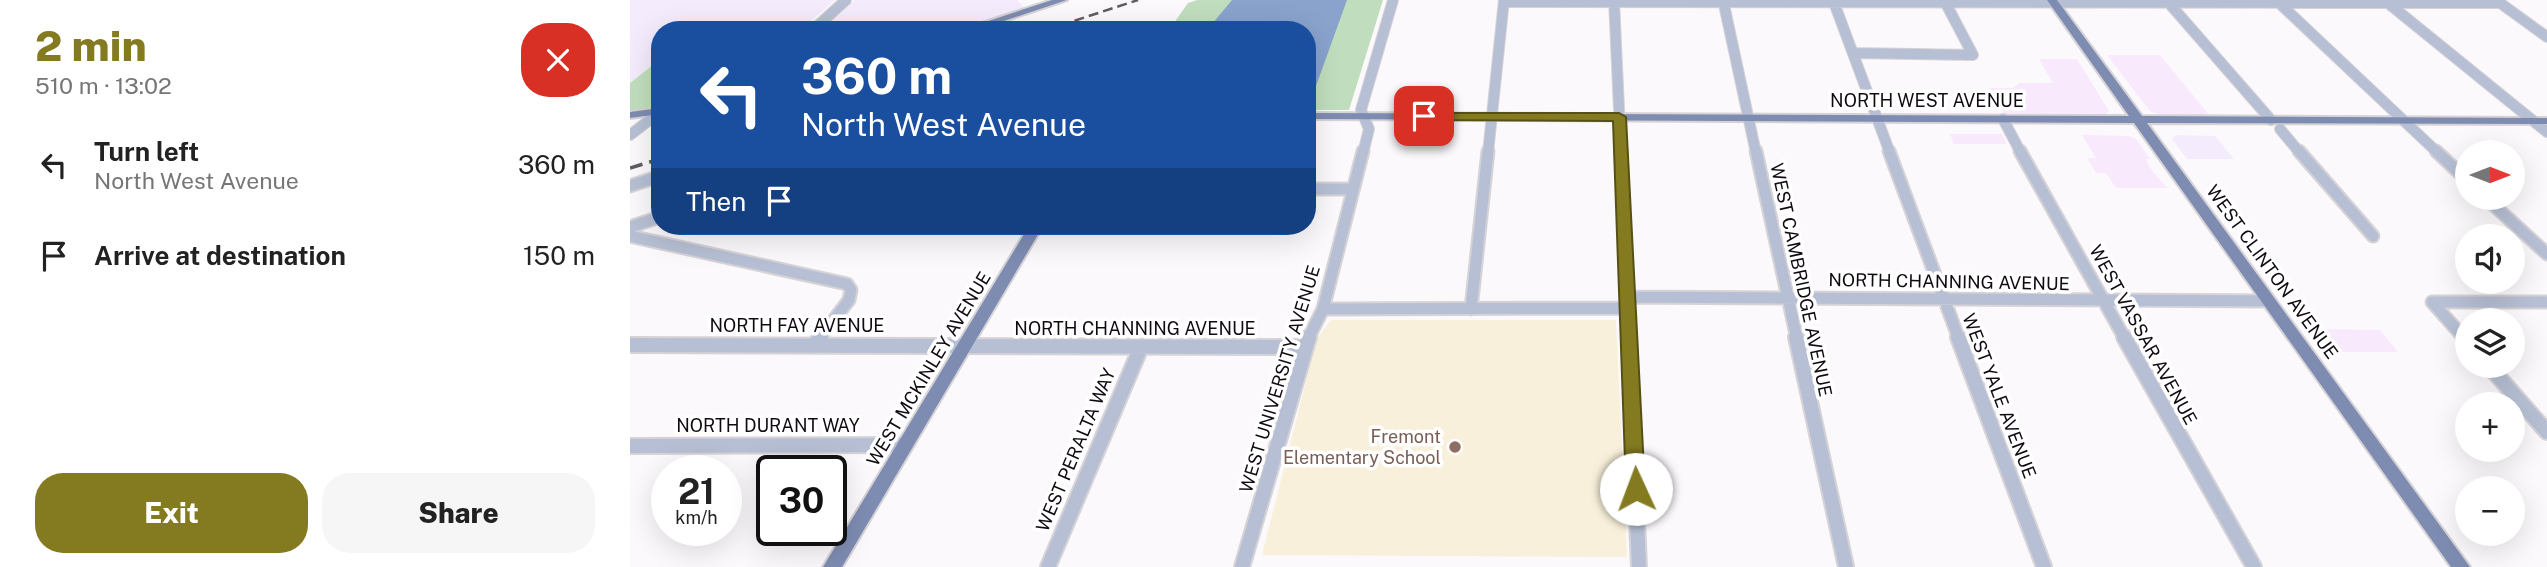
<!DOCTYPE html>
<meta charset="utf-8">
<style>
:root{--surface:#fff;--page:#f6f6f6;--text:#222;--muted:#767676;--accent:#847b21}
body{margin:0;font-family:"Public Sans",sans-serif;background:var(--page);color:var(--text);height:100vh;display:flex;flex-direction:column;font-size:26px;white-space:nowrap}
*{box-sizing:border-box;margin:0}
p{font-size:23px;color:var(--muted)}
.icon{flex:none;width:38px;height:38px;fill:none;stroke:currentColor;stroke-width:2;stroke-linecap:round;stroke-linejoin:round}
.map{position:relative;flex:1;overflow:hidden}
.drawer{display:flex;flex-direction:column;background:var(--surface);width:630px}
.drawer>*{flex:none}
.hud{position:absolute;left:21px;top:21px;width:665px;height:214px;border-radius:28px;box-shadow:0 7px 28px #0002;background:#1a4fa0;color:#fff;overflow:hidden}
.needle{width:46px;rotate:90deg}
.tools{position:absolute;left:1825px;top:140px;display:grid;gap:14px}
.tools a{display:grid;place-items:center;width:70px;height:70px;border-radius:50%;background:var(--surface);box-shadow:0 7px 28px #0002;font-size:35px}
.speed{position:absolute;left:21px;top:455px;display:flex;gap:14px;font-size:35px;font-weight:700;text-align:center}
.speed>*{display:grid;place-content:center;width:91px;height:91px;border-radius:50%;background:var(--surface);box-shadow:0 7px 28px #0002;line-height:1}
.speed small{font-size:18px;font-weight:400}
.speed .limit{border:4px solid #111;border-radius:10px;background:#fff;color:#111}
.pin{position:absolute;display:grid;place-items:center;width:60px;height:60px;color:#fff;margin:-30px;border-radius:14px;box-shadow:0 4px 10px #0006}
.me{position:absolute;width:77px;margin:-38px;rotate:358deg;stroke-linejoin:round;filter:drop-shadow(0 0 5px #0008)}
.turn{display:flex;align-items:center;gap:24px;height:147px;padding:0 35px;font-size:32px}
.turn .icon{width:91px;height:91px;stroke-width:2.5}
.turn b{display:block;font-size:49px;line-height:60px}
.then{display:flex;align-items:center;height:66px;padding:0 35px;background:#0003;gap:14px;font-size:26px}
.round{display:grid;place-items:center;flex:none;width:74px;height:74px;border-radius:28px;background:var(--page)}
.overview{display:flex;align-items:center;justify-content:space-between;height:119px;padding:0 35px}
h1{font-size:42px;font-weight:800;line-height:52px;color:var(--accent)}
.primary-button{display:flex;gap:14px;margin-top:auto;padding:14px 35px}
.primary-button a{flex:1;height:80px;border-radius:28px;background:var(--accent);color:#fff;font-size:28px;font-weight:800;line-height:80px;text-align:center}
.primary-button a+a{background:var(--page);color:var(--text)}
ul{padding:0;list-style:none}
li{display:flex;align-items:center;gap:21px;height:91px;padding:0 35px}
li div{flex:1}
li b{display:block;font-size:26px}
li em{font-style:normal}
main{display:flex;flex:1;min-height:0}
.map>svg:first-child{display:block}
.built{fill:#f8e9fc}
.industrial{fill:#f4ecfd}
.education{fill:#f8f0da}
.green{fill:#c0debd}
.water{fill:#89a3cd}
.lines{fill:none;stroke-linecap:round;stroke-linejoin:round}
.minor-far2-casing{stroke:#d6d3d7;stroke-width:12}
.minor-far1-casing{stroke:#d6d3d7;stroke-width:15}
.minor-casing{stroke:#d6d3d7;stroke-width:18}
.major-casing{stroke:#d6d3d7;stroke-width:4}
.minor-far2{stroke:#b7bfd4;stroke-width:10}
.minor-far1{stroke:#b7bfd4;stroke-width:11}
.minor{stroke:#b7bfd4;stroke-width:14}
.major{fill:#7e8cb2;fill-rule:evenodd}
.rail-far1{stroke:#605c61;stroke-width:2.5;stroke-dasharray:10 5;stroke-linecap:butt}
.rail{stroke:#605c61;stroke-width:3.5;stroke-dasharray:13 7;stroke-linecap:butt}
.route{fill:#847b21;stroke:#565015;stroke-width:2}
.education-dot{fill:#8d6e63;stroke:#fff;stroke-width:2.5}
.labels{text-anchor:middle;stroke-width:7;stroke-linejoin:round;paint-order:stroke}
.street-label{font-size:18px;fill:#0f0a10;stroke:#fff}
.education-label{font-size:18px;fill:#785e54;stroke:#fff;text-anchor:end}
</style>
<main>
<section class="drawer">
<div class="overview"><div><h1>2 min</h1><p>510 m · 13:02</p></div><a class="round" style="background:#d93025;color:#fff"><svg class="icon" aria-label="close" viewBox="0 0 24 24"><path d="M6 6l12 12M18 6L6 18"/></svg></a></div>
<ul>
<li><svg class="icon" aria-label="left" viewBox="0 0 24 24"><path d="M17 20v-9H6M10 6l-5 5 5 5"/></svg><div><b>Turn left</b><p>North West Avenue</p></div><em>360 m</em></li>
<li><svg class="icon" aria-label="arrive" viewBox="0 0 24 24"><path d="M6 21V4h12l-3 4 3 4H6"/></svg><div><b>Arrive at destination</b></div><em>150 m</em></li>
</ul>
<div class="primary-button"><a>Exit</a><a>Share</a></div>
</section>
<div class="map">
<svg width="1917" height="567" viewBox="0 0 1917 567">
<rect width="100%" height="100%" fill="#fcf9fd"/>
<path class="built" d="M 81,19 L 183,19 L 172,30 L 68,30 Z
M 1477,55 L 1530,55 L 1579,115 L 1531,115 L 1520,111 Z
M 1409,59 L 1447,59 L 1479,111 L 1476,114 L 1374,113 L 1360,88 L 1383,88 L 1390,83 L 1423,83 Z
M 1320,134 L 1372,134 L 1377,144 L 1324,144 Z
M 1452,135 L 1499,136 L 1506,139 L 1520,159 L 1516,159 L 1520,168 L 1537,188 L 1486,188 L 1476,173 L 1466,173 L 1457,158 L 1466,158 Z
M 1680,329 L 1750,330 L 1768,352 L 1697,352 Z"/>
<path class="industrial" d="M 0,0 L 205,0 L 183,19 L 81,19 L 68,30 L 30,30 L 30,60 L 0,83 Z
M 225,0 L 387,0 L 400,14 L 351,30 L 193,30 Z
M 1546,135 L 1585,136 L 1604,159 L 1557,159 L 1542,139 Z"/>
<path class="education" d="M 701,320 L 986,320 L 997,557 L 632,555 L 687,338 Z"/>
<path class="green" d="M 567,0 L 753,0 L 719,110 L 677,110 L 677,30 L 539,30 L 558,3 Z
M 24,64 L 30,64 L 30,105 L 18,115 L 0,115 L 0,83 Z"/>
<path class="water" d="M 602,0 L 717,0 L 686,86 L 677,86 L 677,30 L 577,30 Z"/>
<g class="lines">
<g class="minor-far2-casing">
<path id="minor-far2" d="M 984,0 L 991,153
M 1093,0 L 1126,153
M 1203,0 L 1260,153
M 1866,0 L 1917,37
M 1647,1 L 1808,153
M 874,2 L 1870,3
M 1538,2 L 1641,120
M 1758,3 L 1917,132
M 183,30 L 216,0
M 1223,53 L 1343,55 L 1314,0
M 1373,119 L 1391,153
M 1650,129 L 1670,153
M 0,135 L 30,112
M 733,153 L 739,129 L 731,110 L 763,0
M 858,153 L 874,0"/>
</g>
<g class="minor-far1-casing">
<path id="minor-far1" d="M 991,151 L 999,339
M 1126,151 L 1167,339
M 1259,151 L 1329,339
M 1390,151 L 1495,339
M 1669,151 L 1743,236
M 1806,151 L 1838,181
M 0,186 L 30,176
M 677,189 L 723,189
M 1856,198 L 1917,254
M 0,227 L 30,217
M 0,236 L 217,284 L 221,290 L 219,300 L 189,339
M 998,297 L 1639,301
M 1802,302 L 1917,302
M 1802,302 L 1835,339
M 693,309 L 998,308
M 841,309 L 858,151
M 678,339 L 693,309 L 733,151"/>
</g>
<g class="minor-casing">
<path id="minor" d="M 999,337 L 1009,567
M 1166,337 L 1216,567
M 1328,337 L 1414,567
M 1494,337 L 1624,567
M 1834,337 L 1838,342
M 186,343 L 191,337
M 0,345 L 674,347
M 1859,366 L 1917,432
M 0,446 L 276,445
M 418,567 L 511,347
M 612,567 L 679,337"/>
</g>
<g class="major-casing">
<path id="major" d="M 422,0 L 437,0 L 347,30 L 331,30 Z
M 1417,0 L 1427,0 L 1512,116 L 1917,118 L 1917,124 L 1517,123 L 1840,567 L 1821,567 L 1504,123 L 677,119 L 677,113 L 1499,116 Z
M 30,108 L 30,114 L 0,118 L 0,112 Z
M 399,226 L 413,226 L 212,567 L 193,567 Z"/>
</g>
<use href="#minor-far2" class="minor-far2"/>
<use href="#minor-far1" class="minor-far1"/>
<use href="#minor" class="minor"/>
<use href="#major" class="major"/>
<path class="rail-far1" d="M 416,30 L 508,0"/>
<path class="rail" d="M 0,168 L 30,159"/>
</g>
<path class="route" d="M 789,113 L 989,113 L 996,117 L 1015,489 L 1013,495 L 999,495 L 996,489 L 983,121 L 794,120 L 787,116 Z"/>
<circle class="education-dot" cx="825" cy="447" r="7"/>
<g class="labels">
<g class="street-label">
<text x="1297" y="107">NORTH WEST AVENUE</text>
<text transform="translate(1642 272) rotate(54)" y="6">WEST CLINTON AVENUE</text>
<text transform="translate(1171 280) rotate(78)" y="6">WEST CAMBRIDGE AVENUE</text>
<text transform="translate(1319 282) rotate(1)" y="6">NORTH CHANNING AVENUE</text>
<text x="167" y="332">NORTH FAY AVENUE</text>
<text x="505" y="335">NORTH CHANNING AVENUE</text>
<text transform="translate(1513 335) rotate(61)" y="6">WEST VASSAR AVENUE</text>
<text transform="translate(299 369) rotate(-59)" y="6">WEST MCKINLEY AVENUE</text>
<text transform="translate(650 379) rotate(-73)" y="6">WEST UNIVERSITY AVENUE</text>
<text transform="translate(1369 396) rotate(69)" y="6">WEST YALE AVENUE</text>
<text x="138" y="432">NORTH DURANT WAY</text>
<text transform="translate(446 450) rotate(-67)" y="6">WEST PERALTA WAY</text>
</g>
<g class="education-label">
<text x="811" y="443">Fremont<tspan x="811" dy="21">Elementary School</tspan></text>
</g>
</g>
</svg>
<div class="tools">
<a><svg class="needle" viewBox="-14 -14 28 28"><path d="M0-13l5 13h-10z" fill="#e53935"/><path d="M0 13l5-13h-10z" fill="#767676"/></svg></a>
<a><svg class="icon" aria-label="sound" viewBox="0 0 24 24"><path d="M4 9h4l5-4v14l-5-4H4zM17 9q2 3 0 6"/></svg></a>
<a><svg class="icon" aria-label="layers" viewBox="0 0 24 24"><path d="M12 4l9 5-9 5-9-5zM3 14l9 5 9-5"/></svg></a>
<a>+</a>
<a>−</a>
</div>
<div class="speed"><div>21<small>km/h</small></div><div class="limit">30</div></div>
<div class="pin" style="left:794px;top:116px;background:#d93025"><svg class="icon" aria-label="arrive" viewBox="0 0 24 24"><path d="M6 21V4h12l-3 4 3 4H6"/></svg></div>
<svg class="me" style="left:1006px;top:489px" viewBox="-20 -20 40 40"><circle r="19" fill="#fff"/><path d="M0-13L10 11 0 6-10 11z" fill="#847b21"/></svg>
<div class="hud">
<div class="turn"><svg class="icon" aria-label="left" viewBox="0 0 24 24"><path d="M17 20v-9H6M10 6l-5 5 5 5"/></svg><div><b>360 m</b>North West Avenue</div></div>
<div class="then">Then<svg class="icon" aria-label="arrive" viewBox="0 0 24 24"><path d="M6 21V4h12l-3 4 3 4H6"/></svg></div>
</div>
</div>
</main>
